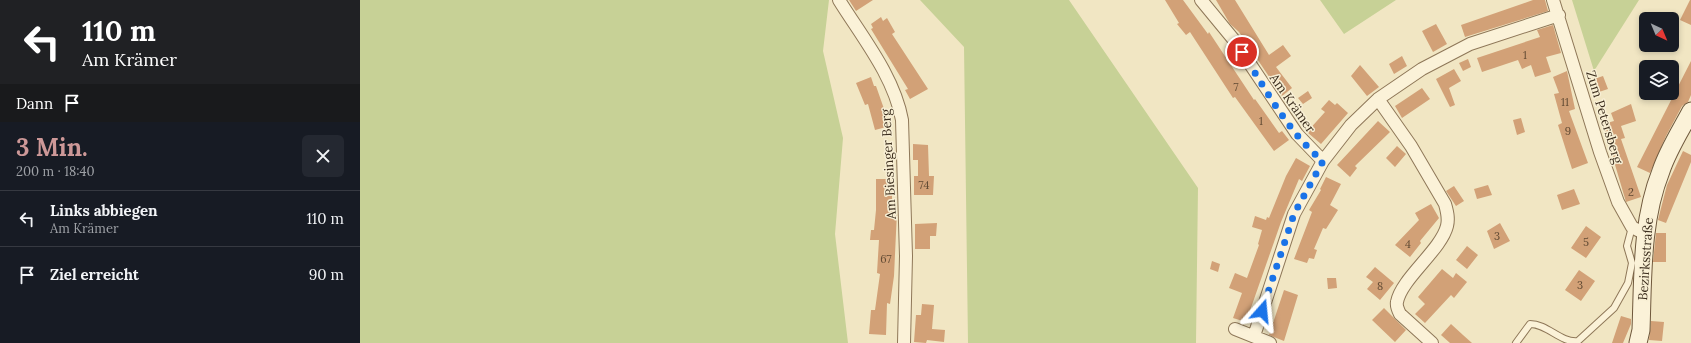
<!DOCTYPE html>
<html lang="de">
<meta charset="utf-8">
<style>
:root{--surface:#171b24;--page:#242831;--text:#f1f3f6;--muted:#9ea1a6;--line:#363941;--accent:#cd9898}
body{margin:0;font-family:Lora,serif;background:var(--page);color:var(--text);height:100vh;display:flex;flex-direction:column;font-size:15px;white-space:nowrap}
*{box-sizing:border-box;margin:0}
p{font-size:13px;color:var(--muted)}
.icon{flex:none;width:22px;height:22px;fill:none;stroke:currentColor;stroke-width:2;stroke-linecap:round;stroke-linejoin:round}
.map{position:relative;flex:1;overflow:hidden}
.details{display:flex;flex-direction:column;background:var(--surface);width:360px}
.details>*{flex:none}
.guide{background:#202124;color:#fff;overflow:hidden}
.needle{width:26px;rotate:136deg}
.controls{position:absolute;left:1279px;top:12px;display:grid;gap:8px}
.controls a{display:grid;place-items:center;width:40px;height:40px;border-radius:6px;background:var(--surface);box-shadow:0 2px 6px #0003;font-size:20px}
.pin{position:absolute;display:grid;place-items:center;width:34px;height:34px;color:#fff;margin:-17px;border:2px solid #fff;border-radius:50%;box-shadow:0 1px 4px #0007}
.me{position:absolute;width:44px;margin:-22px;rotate:18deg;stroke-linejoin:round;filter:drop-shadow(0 0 3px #0008)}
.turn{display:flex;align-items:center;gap:14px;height:84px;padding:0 16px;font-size:18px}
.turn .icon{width:52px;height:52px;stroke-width:2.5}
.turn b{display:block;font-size:28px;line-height:34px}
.then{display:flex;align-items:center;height:38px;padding:0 16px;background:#0003;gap:8px;font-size:15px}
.round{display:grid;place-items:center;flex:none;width:42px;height:42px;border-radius:6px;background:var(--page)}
.headline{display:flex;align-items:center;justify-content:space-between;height:68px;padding:0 16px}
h1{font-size:24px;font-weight:800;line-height:30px;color:var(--accent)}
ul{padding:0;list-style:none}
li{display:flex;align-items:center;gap:12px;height:56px;padding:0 16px;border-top:1px solid var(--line)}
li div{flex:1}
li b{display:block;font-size:15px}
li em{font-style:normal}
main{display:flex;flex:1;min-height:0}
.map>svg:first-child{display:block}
.green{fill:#c7d196}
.building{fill:#d2a177}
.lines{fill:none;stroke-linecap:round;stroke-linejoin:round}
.lane-casing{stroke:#8e7758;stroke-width:8}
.street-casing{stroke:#8e7758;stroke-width:14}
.secondary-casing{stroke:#6f583c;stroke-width:19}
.lane{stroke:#fbf2d8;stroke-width:6}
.street{stroke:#fbf2d8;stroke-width:12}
.secondary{stroke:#fbf2d8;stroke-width:17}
.route{stroke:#1a73e8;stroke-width:7;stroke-dasharray:0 12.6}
.labels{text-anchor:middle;stroke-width:3;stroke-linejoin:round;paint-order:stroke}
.number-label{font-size:11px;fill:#624b34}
.street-label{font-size:13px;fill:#3c2e1e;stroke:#f8efd4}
</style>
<main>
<section class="details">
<div class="guide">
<div class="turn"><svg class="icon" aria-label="left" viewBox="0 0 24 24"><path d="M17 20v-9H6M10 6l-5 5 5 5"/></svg><div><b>110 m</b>Am Krämer</div></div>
<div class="then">Dann<svg class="icon" aria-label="arrive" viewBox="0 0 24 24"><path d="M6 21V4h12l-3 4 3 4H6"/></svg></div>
</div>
<div class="headline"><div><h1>3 Min.</h1><p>200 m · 18:40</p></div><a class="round"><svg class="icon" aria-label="close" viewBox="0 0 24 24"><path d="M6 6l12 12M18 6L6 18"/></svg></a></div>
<ul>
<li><svg class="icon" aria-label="left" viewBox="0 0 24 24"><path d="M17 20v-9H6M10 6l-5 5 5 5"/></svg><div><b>Links abbiegen</b><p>Am Krämer</p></div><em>110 m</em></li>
<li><svg class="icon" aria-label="arrive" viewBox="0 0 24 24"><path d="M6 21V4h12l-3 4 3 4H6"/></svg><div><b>Ziel erreicht</b></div><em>90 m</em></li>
</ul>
</section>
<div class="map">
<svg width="1331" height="343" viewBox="0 0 1331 343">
<rect width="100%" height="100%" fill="#f1e6c3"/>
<path class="green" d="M 0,0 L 469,0 L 463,51 L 483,138 L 475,234 L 488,343 L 0,343 Z
M 560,0 L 709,0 L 838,188 L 836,343 L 608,343 L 604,47 Z
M 960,0 L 1036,0 L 984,34 Z
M 1212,0 L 1279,0 L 1234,71 Z"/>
<path class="building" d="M 489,0 L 513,0 L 496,11 Z
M 805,0 L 823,0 L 848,34 L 849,32 L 894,100 L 895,99 L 919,133 L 922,131 L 929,140 L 914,151 L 875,97 L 873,98 L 830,32 L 826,35 L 817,24 L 819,23 Z
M 856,0 L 875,0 L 909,55 L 923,45 L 931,56 L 916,67 L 932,88 L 922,96 L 879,32 L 870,24 Z
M 1173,0 L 1185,0 L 1188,11 L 1105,37 L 1101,25 Z
M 1330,0 L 1331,0 L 1331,25 L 1320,20 Z
M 521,17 L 523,21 L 527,18 L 535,32 L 532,34 L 568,89 L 550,99 L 545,90 L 548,89 L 511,29 L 513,28 L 511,24 Z
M 1076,24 L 1087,44 L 1073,52 L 1062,31 Z
M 1193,25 L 1201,53 L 1186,57 L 1191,72 L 1175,77 L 1171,65 L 1162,69 L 1158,60 L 1122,72 L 1117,58 L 1180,37 L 1177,30 Z
M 1042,56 L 1047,66 L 1034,74 L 1029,64 Z
M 1108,59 L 1111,67 L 1103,71 L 1099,63 Z
M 1331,61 L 1331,95 L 1328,102 L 1322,106 L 1306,136 L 1290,173 L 1277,167 Z
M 1000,65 L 1019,87 L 1007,96 L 991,76 Z
M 1094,69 L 1101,81 L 1089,88 L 1095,105 L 1090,107 L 1076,79 Z
M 1207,71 L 1215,109 L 1209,111 L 1228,163 L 1212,169 L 1198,125 L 1202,123 L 1194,94 L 1199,93 L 1193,77 Z
M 1243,76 L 1248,89 L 1233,94 L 1228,81 Z
M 511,77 L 514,86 L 516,86 L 530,126 L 515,130 L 508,104 L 505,105 L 496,83 Z
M 1062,88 L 1070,99 L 1042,118 L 1035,106 Z
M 948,91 L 952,98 L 943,104 L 938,98 Z
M 969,100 L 975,105 L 977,103 L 988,113 L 961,144 L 947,132 L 965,112 L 961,109 Z
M 1271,104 L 1276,121 L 1261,126 L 1265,138 L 1261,139 L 1281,197 L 1266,202 L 1243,124 L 1254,121 L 1251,113 Z
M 1161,118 L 1165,132 L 1157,135 L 1153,120 Z
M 1018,121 L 1030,132 L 995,166 L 997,168 L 990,177 L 977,165 Z
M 553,144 L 568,145 L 569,176 L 574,176 L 573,195 L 554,195 L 554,176 L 558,176 L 558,160 L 553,160 Z
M 1037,146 L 1046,154 L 1035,167 L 1026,158 Z
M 1323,151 L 1331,155 L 1331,162 L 1306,223 L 1298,220 L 1300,212 L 1307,185 Z
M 936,158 L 950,166 L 942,181 L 939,179 L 921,222 L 886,322 L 873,318 L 882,293 L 869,288 L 875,273 L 887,278 L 899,245 L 898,244 L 902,230 L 892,227 L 895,216 L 906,220 L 907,217 L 909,218 L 926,176 Z
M 966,177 L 981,184 L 970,205 L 978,210 L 966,229 L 963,228 L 954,249 L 957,250 L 954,259 L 949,258 L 947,263 L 934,259 L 952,212 L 949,210 L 961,190 L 960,189 Z
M 516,179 L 535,179 L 535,189 L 532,189 L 532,211 L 537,211 L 534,276 L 530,304 L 527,303 L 526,335 L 509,334 L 511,310 L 515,310 L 520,274 L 517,273 L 519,240 L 510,240 L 511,230 L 514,230 L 516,210 Z
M 1128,185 L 1132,195 L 1117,199 L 1114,189 Z
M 1094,186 L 1104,201 L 1096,206 L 1086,191 Z
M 1214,189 L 1220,204 L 1202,210 L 1197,195 Z
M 1071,204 L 1079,218 L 1060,241 L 1061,243 L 1050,257 L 1035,245 L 1059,220 L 1055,213 Z
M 577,223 L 576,236 L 570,236 L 570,249 L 555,249 L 555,224 Z
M 1140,223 L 1150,241 L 1134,249 L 1127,231 Z
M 1226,226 L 1241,237 L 1226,258 L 1211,248 Z
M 1296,233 L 1306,233 L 1306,262 L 1293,262 Z
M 1107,246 L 1118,255 L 1107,269 L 1096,260 Z
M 852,261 L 860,264 L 858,272 L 850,269 Z
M 1015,267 L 1034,283 L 1020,300 L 1007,289 L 1013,282 L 1006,277 Z
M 1082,269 L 1093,278 L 1096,273 L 1107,282 L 1094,298 L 1091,295 L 1065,323 L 1055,314 L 1065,304 L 1058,297 Z
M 1219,270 L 1235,281 L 1221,301 L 1205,290 Z
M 967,278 L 976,278 L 977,288 L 968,289 Z
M 924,290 L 938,295 L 924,341 L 909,335 Z
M 562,304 L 574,305 L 572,329 L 585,330 L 584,342 L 567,340 L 566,343 L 554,342 L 556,315 L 561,315 Z
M 1024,308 L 1046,330 L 1035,342 L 1012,320 Z
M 1261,316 L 1271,319 L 1271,324 L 1263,343 L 1252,343 Z
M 1291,321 L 1304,322 L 1302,341 L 1289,340 Z
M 1091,324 L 1103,335 L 1112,343 L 1090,343 L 1081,335 Z"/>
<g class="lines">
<g class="lane-casing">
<path id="lane" d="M 1156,343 L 1170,324 C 1188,324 1200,343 1218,341 L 1254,308 L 1268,283 L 1272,263 L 1267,246 L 1272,227"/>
</g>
<g class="street-casing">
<path id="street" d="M 479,0 C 502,37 534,76 542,120 L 546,256 L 544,343
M 841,0 L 874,40 L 937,134 L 963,161
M 1193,0 L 1240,152 L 1258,202 L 1272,227 L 1285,234
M 1018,99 L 1051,146 L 1085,204 C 1087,211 1089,218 1087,226 C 1081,250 1041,279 1037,302 C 1036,306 1038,310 1040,314 L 1072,343
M 875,329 L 910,343
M 894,336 L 934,214 L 963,161 L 991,125 L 1018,99 L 1062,69 L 1110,44 L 1199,15"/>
</g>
<g class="secondary-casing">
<path id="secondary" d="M 1278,343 L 1281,330 C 1283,277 1281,221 1301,171 C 1308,150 1321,130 1331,111"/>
</g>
<use href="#lane" class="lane"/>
<use href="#street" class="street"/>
<use href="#secondary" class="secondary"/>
</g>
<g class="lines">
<path class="route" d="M 882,52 C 905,88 929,134 963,161 L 934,214 L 902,311"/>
</g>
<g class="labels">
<g class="number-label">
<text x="1165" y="59">1</text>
<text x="876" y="91">7</text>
<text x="1205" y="106">11</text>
<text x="901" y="125">1</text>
<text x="1208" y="135">9</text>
<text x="564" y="189">74</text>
<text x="1271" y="196">2</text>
<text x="1137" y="240">3</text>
<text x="1226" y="246">5</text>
<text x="1048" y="248">4</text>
<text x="526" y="263">67</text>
<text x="1220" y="289">3</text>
<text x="1020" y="290">8</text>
</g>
<g class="street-label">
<text transform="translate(933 103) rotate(55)" y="5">Am Krämer</text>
<text transform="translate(1245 117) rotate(73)" y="5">Zum Petersberg</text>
<text transform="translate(528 164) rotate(-93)" y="5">Am Biesinger Berg</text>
<text transform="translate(1285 259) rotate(-86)" y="5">Bezirksstraße</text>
</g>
</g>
</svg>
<div class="controls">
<a><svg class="needle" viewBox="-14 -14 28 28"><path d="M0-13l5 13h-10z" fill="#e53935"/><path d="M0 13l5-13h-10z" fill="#9ea1a6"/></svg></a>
<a><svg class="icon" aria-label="layers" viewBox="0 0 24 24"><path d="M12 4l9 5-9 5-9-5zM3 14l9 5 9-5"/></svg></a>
</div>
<div class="pin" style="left:882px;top:52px;background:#d93025"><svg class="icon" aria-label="arrive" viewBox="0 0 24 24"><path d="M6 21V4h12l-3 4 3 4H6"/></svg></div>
<svg class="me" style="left:902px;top:311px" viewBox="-20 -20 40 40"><path d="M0-17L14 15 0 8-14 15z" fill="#1a73e8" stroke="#fff" stroke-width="4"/></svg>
</div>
</main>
